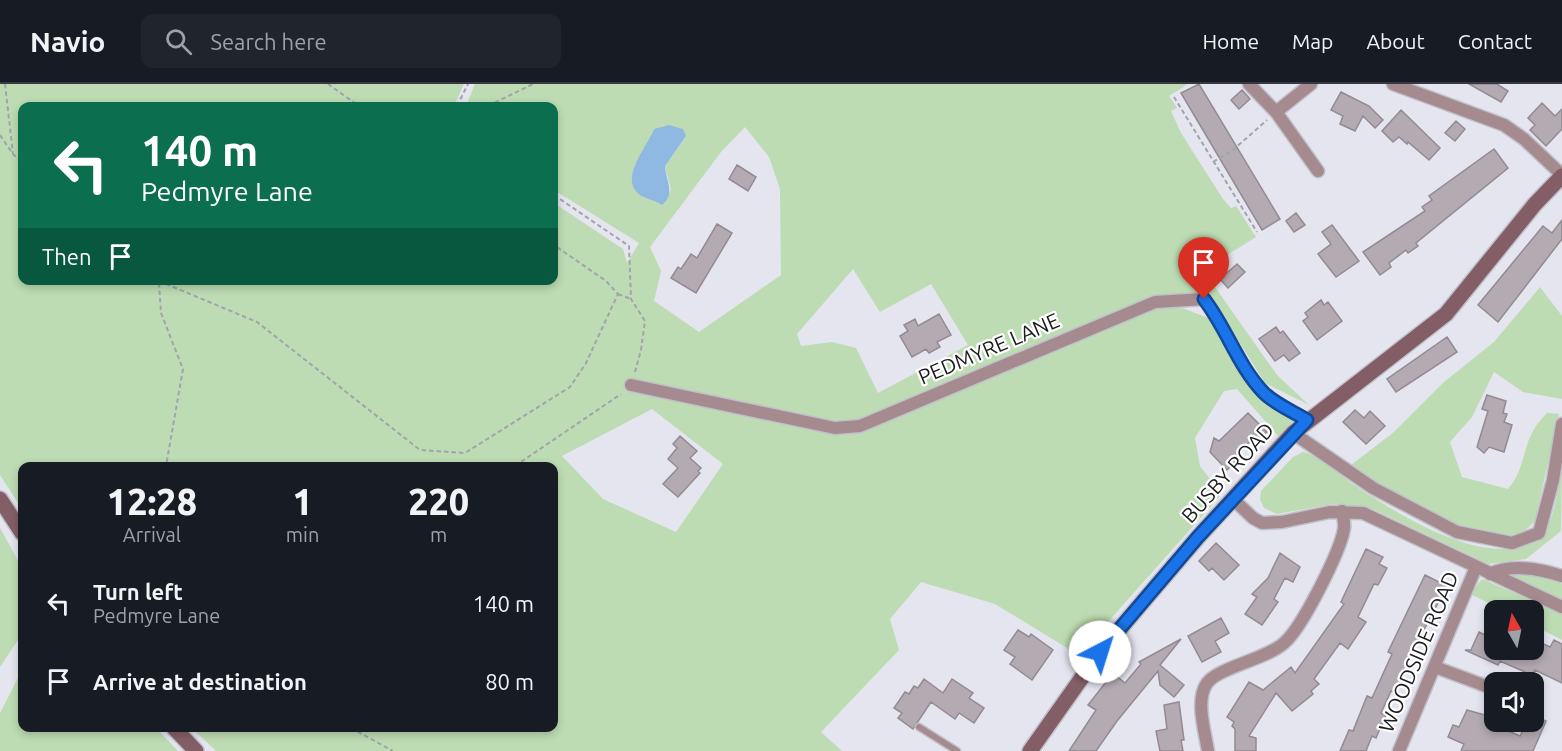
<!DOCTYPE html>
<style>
:root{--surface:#171b24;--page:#20242c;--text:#f1f3f6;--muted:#9ea1a6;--line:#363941}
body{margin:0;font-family:Ubuntu,sans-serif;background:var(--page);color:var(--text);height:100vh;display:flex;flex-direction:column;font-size:22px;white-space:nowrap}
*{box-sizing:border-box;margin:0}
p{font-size:20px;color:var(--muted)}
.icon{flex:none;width:33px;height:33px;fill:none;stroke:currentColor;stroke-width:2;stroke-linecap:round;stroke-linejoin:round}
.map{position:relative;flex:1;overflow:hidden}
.panel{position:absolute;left:18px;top:378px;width:540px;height:270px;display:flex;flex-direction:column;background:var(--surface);border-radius:12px;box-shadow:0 3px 9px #0003}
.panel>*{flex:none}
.banner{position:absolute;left:18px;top:18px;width:540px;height:183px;border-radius:12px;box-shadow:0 3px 9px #0003;background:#0b6e4f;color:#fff;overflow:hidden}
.needle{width:39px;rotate:351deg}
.fabs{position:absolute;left:1484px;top:516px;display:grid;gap:12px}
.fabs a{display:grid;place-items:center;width:60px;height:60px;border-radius:12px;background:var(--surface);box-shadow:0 3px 9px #0003;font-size:30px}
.pin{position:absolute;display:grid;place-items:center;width:51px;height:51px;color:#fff;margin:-62px -26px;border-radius:50% 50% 50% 0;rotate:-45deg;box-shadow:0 0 6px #0007}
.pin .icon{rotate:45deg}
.me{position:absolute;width:66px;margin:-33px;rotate:40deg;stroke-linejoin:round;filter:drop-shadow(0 0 4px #0008)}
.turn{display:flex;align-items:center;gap:21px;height:126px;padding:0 24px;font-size:27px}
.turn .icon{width:78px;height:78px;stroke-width:2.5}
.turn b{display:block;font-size:42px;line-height:51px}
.then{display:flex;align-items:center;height:57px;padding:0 24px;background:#0003;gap:12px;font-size:22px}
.eta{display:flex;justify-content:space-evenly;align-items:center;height:102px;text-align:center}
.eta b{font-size:36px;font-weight:800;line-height:42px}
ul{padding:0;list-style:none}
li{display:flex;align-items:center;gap:18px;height:78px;padding:0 24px}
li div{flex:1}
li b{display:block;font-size:22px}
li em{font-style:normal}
header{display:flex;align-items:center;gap:36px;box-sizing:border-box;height:84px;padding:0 30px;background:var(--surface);border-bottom:2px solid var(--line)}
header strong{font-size:28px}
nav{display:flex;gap:33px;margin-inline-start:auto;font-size:21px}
.search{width:420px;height:54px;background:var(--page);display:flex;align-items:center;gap:15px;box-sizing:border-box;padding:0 21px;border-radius:12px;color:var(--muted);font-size:22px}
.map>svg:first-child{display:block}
.green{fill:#bddcb3;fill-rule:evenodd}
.water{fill:#8fb9e3}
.building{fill:#b3abb1;stroke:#938b91;stroke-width:1.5}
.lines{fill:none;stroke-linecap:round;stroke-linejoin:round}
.service-casing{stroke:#c0c1ca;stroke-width:9}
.minor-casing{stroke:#c0c1ca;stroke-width:15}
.secondary-casing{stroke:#c0c1ca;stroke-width:18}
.path{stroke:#a2a3ab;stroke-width:2;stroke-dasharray:4.5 3;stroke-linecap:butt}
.service{stroke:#a58a8f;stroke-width:6}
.minor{stroke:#a58a8f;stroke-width:12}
.secondary{stroke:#845e66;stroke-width:15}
.route-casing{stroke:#114b97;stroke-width:15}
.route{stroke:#1a73e8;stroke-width:10}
.labels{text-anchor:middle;stroke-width:4.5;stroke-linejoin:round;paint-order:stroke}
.street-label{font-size:21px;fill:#1c1c1f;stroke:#fff}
</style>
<header>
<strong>Navio</strong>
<div class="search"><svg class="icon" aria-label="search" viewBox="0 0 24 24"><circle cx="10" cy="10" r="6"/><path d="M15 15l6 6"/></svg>Search here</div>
<nav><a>Home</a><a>Map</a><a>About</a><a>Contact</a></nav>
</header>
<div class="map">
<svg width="1562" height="667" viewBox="0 0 1562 667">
<rect width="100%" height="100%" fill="#e4e5ef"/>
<path class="green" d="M 0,0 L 464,0 L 454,22 L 22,22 L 22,196 L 554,196 L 554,119 L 623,165 L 627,179 L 639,159 L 554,106 L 554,22 L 466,22 L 475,0 L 1188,0 L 1169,12 L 1177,24 L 1171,27 L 1181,49 L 1223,115 L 1231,124 L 1236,122 L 1256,153 L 1203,186 L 1277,291 L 1309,321 L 1265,299 L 1212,215 L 1200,210 L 1152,215 L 948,298 L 940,310 L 1165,221 L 1180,223 L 1213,236 L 1276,323 L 1294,336 L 1278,352 L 1237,305 L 1224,307 L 1195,354 L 1200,382 L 1220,408 L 1220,412 L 1106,540 L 1085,575 L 995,520 L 921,498 L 890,535 L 899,566 L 821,648 L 842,667 L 216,667 L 192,644 L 554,644 L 554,382 L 22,382 L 22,425 L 0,391 ZM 745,43 L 769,73 L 780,105 L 781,191 L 699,248 L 654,217 L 661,187 L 650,163 L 721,68 ZM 654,45 L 686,52 L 665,82 L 671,106 L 662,120 L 654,115 L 634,82 L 645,67 ZM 853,185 L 880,228 L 931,200 L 968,261 L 878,309 L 856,264 L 832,258 L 801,262 L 797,250 ZM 652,325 L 723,380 L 676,448 L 603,415 L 562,372 Z
M 1540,203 L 1562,232 L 1562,315 L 1523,308 L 1494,288 L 1472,333 L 1450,358 L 1462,393 L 1508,405 C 1529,381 1519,356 1547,329 L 1559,330 L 1535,437 C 1529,443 1525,448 1516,450 C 1476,460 1381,407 1351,381 L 1394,348 L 1444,298 L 1494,258 Z
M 1303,368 C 1322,373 1343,394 1360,405 C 1402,432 1474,478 1525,461 C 1532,459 1540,457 1544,450 C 1555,432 1558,404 1562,384 L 1561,447 L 1526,475 L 1488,480 L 1375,426 L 1332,420 L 1277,430 L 1264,424 L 1260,415 L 1261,407 L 1293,373 Z
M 0,444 L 22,484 L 22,550 L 0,583 Z
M 1511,491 L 1539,492 L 1562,500 L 1562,517 L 1509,492 Z
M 1482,495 L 1562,529 L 1562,556 L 1533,541 L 1533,526 L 1503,526 L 1470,510 Z
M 22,586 L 22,644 L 156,644 L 178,667 L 0,667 L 0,629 Z"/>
<path class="water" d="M 669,41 L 683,45 L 686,52 L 665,82 C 666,97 676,110 662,121 C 655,116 646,115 640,111 C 618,94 648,62 654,45 Z"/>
<path class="building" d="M 1199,0 L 1280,135 L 1262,146 L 1181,9 Z
M 1469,0 L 1497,0 L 1508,7 L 1501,18 Z
M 1242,6 L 1250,15 L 1239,25 L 1231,16 Z
M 1341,8 L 1369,22 L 1383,36 L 1375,44 L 1363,32 L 1355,47 L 1340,40 L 1343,32 L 1331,26 Z
M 1542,19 L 1555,32 L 1562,25 L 1562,45 L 1546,62 L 1530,46 L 1535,41 L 1528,34 Z
M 1401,26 L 1440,64 L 1429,76 L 1408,58 L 1407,60 L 1399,53 L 1393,58 L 1382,47 Z
M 1456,37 L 1465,45 L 1455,57 L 1445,49 Z
M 1494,65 L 1508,84 L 1416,159 L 1418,162 L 1408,169 L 1406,166 L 1389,179 L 1391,183 L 1380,191 L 1363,168 L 1425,127 L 1422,123 L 1432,116 L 1429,112 Z
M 737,81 L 756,93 L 748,107 L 729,95 Z
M 1296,129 L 1305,141 L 1294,148 L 1286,137 Z
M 1562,136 L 1562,155 L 1498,238 L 1478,221 L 1543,142 L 1552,149 Z
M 717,140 L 732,149 L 696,209 L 671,194 L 678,183 L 681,185 L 691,170 L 697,174 Z
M 1332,141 L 1359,177 L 1336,193 L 1318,170 L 1331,160 L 1322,148 Z
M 1237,180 L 1245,188 L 1228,204 L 1220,195 Z
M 1321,216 L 1324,221 L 1328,218 L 1342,237 L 1317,256 L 1303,237 L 1308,233 L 1305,229 Z
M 939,230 L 951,251 L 937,258 L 940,263 L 929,269 L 926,265 L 912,273 L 900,252 L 908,247 L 904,241 L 915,235 L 918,242 Z
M 1276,243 L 1280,249 L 1283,247 L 1300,269 L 1289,277 L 1284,271 L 1275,277 L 1259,255 Z
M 1447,253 L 1457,268 L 1396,308 L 1387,295 Z
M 1487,311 L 1506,317 L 1503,329 L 1507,330 L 1504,338 L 1512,341 L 1504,368 L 1489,363 L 1484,369 L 1477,363 L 1488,327 L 1482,325 Z
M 1355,326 L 1364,334 L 1370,327 L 1385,342 L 1366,360 L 1343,338 Z
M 1248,329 L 1267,348 L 1259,355 L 1256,352 L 1234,373 L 1237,376 L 1227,386 L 1210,368 L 1214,354 L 1219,357 Z
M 680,352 L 697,367 L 690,374 L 701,384 L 698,387 L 700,389 L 678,413 L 663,400 L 678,384 L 668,375 L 677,364 L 673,360 Z
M 1216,459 L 1239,481 L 1224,496 L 1212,484 L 1209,487 L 1199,477 Z
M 1366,465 L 1383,473 L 1379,480 L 1387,484 L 1378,501 L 1374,500 L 1358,533 L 1366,538 L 1348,565 L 1340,559 L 1314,595 L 1319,600 L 1311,607 L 1313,610 L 1292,627 L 1276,609 L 1249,652 L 1256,654 L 1256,667 L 1235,667 L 1235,645 L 1232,642 L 1234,638 L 1227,633 L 1249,598 L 1263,606 L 1291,583 L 1295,589 L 1344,520 L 1341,518 Z
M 1280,469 L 1300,483 L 1293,498 L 1285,494 L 1274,515 L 1278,518 L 1262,541 L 1245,530 L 1257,513 L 1252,510 L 1268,494 Z
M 1425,491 L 1447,502 L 1418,557 L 1396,609 L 1391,607 L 1381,629 L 1386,631 L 1376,654 L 1372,652 L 1366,667 L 1340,667 L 1349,646 L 1353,647 L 1367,612 L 1372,614 L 1392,570 L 1388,568 Z
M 1221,534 L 1229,549 L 1215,557 L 1221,568 L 1202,578 L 1188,552 Z
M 1018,546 L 1029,553 L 1031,550 L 1053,566 L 1032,596 L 1010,580 L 1015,573 L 1004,566 Z
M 1479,548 L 1494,555 L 1494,566 L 1533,566 L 1533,555 L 1550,563 L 1554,556 L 1562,560 L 1562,599 L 1535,586 L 1532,591 L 1500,577 L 1498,581 L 1465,566 L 1471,566 Z
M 1181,555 L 1160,581 L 1184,601 L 1174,613 L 1160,601 L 1158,587 L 1117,637 L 1096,667 L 1069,667 L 1096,626 L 1088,621 L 1113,589 L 1125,599 L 1141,580 L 1139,578 Z
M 924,595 L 943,609 L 952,595 L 973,609 L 969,614 L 984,624 L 974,639 L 959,629 L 955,635 L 931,618 L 913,645 L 898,634 L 902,629 L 894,624 L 905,608 L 909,610 L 914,602 L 918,604 Z
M 1179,618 L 1184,656 L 1181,656 L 1183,667 L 1160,667 L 1156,647 L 1167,645 L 1164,621 Z
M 1467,626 L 1492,633 L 1490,639 L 1520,652 L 1527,638 L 1533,638 L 1533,631 L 1546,637 L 1533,667 L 1461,667 L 1464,660 L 1448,653 L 1453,641 L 1459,643 Z"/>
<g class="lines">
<g class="service-casing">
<path id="service" d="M 919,643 L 957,667"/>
</g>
<g class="minor-casing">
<path id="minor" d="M 1249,0 L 1276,28 L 1318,87
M 1393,0 L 1504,41 L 1524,55 L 1562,91
M 1276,28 L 1311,0
M 631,301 L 835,344 L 860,342 L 1155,218 L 1204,215 C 1227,245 1238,282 1264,309 C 1275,320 1294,328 1307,336
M 1293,349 L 1373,404 L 1457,448 L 1512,459 L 1539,449 L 1553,396 L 1562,340
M 1234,416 L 1253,434 L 1262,439 L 1282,438 L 1330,428 L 1363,429 L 1562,523
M 1490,490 C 1512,479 1540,485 1562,492
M 1435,583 L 1494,605
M 1208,667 C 1205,648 1195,616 1207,599 C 1219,583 1267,575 1284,559 C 1302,544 1340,468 1344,445 C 1345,439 1343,433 1342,427
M 1399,667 L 1476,483"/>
</g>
<g class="secondary-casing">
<path id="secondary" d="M 0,415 L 22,449
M 174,644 L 196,667
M 1030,667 L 1100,568 L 1198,453 L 1293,349 L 1446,230 L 1535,120 L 1562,92"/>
</g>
<path class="path" d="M 5,0 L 13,70
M 328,0 L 359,22
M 1174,13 L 1257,148
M 457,22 L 468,0
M 488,22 L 533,0
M 0,51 L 13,70 L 22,79
M 1213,78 L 1233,66 L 1267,36
M 554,111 L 629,162 L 631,215 L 645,237 L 641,266 L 635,288
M 159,197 L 257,238 L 420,366 L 465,369 L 570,303 L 586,279 L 618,210 L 606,197 L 554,161
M 159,199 L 161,229 L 183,285 L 166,382
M 618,210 L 631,215
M 515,382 L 621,310
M 351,644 L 393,667"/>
<use href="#service" class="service"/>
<use href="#minor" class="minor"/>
<use href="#secondary" class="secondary"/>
</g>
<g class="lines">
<g class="route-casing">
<path id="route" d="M 1100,568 L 1198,453 L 1307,336 C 1294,328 1275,320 1264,309 C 1238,282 1227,245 1204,215"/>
</g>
<use href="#route" class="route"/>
</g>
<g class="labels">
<g class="street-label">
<text transform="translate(989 265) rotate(-23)" y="7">PEDMYRE LANE</text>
<text transform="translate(1228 389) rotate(-48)" y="7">BUSBY ROAD</text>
<text transform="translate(1419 568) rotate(-67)" y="7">WOODSIDE ROAD</text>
</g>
</g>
</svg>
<div class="fabs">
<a><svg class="needle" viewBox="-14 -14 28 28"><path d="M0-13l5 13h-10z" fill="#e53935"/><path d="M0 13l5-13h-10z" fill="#9ea1a6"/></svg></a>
<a><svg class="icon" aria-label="sound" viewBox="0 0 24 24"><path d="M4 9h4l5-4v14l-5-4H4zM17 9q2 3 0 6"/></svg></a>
</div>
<div class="pin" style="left:1204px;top:215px;background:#d93025"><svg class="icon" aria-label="arrive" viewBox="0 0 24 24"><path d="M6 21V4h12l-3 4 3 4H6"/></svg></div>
<svg class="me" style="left:1100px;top:568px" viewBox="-20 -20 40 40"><circle r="19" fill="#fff"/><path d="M0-13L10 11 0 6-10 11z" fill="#1a73e8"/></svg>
<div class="banner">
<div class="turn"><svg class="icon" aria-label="left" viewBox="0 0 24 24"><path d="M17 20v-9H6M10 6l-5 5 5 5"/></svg><div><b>140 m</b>Pedmyre Lane</div></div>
<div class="then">Then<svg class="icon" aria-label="arrive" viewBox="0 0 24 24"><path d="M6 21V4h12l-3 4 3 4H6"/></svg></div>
</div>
<section class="panel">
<div class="eta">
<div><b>12:28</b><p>Arrival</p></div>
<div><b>1</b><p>min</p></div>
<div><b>220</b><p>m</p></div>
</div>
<ul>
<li><svg class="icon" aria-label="left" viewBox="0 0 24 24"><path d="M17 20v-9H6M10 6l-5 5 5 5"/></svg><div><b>Turn left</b><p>Pedmyre Lane</p></div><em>140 m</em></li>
<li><svg class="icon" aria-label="arrive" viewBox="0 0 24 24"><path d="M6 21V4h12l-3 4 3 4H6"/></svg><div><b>Arrive at destination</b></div><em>80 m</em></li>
</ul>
</section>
</div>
